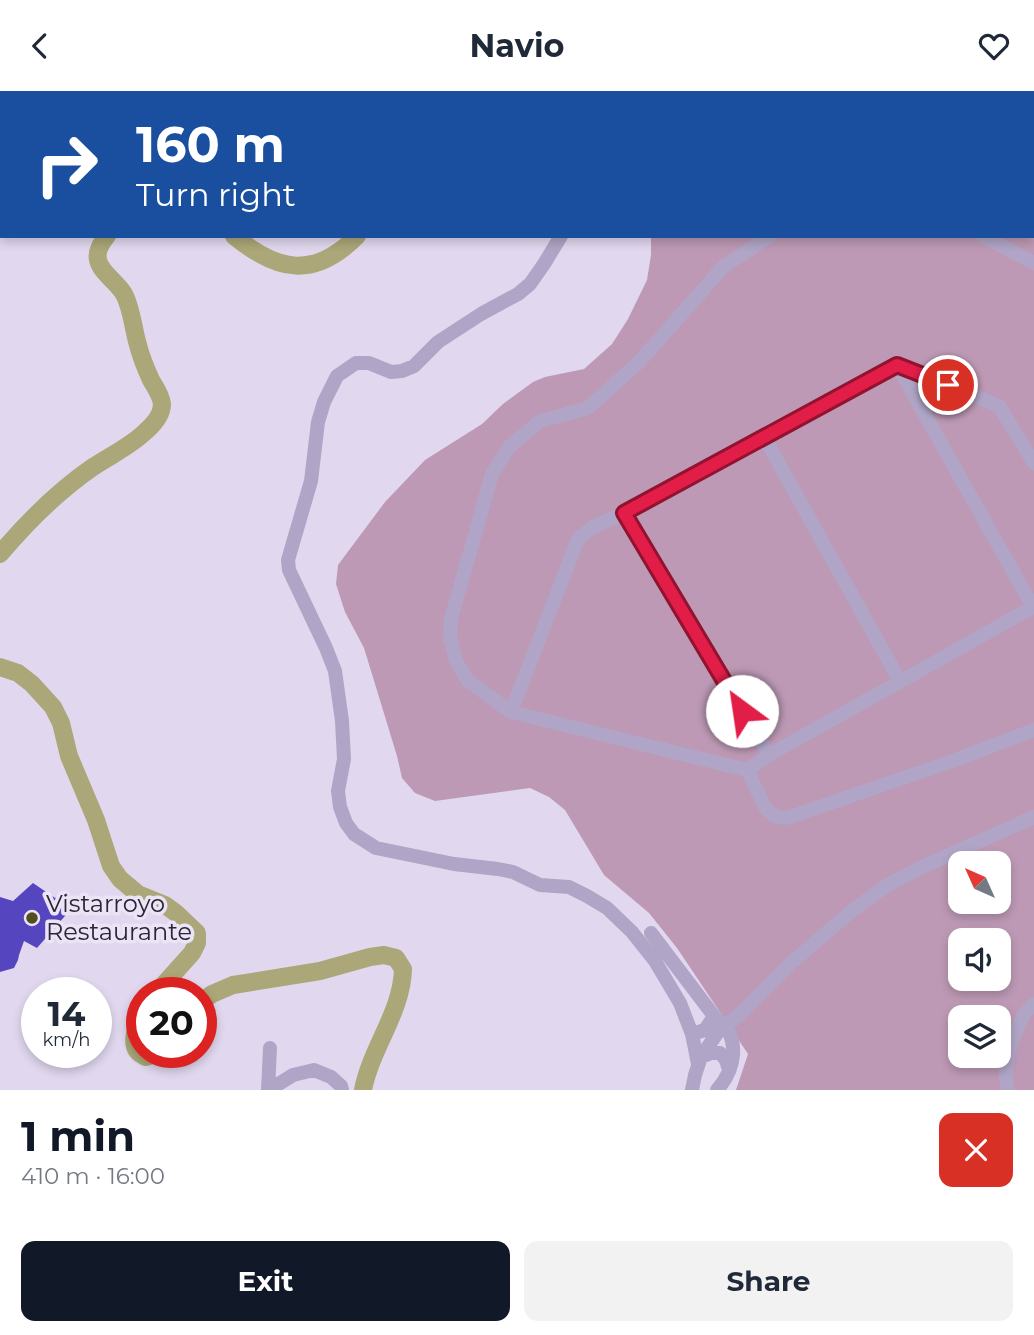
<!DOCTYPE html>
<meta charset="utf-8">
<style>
:root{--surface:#fff;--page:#f2f2f3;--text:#1f2937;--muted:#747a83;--accent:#111827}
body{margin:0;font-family:Montserrat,sans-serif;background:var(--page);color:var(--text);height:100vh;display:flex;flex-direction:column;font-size:26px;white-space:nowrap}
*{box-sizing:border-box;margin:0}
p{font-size:23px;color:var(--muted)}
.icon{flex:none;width:38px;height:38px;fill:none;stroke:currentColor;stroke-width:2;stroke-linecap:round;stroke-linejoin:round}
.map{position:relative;height:999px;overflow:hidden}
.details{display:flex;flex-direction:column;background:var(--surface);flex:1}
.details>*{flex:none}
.top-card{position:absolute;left:0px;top:0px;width:1034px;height:147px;box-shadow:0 4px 10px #0003;background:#1a4fa0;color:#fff;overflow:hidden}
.needle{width:46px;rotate:315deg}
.controls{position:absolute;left:948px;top:760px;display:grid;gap:14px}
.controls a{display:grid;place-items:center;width:63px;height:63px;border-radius:14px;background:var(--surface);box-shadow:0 4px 10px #0003;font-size:35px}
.speed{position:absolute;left:21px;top:886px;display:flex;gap:14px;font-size:35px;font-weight:700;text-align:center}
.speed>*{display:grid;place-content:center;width:91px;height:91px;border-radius:50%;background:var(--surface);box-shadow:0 4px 10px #0003;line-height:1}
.speed small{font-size:18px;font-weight:400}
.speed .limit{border:10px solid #d22;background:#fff;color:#111}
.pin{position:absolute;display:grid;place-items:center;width:60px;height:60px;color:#fff;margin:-30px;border:4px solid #fff;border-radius:50%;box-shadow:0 2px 7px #0007}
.me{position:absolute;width:77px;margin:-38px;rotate:329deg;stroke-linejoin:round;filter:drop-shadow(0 0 5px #0008)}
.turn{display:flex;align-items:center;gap:24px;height:147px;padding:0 21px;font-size:32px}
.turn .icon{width:91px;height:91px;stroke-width:2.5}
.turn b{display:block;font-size:49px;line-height:60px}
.round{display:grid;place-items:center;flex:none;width:74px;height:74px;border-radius:14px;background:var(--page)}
.head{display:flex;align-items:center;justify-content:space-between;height:119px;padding:0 21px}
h1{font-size:42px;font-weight:700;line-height:52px;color:var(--accent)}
.action{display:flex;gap:14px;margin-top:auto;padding:14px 21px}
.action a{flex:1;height:80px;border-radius:14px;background:var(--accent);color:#fff;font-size:28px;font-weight:700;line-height:80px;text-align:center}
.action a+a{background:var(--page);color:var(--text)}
header{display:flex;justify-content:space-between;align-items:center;height:91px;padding:0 21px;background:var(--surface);font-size:32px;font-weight:700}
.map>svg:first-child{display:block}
.green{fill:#bd99b5;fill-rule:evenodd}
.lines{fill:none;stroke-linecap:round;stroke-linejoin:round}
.river{stroke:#aba778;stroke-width:18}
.building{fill:#5546bf}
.minor{stroke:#b0a5c6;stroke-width:14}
.route-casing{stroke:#92132f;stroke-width:18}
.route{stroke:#e11d48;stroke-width:12}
.poi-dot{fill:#514f1e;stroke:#ece3f7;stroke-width:2.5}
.labels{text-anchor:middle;stroke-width:7;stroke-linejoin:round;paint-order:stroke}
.poi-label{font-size:24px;fill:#282632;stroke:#ece3f7;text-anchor:start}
</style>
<header><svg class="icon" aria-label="back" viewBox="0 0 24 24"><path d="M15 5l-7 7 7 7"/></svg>Navio<svg class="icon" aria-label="heart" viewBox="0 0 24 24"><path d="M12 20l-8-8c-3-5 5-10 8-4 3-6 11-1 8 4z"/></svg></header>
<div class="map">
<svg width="1034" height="999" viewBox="0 0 1034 999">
<rect width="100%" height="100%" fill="#e1d8ef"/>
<path class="green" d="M 647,0 L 1034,0 L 1034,999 L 736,999 L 748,963 L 677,857 L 649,822 L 604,784 L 565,719 L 549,706 L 530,697 L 435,710 L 415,702 L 402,687 L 397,665 L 364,557 L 345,521 L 336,493 L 338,474 L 385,411 L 425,369 L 482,333 L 503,313 L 533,291 L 545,286 L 584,278 L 612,253 L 628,228 L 647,189 L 651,164 L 651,145 L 1032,145 L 1032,2 L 647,2 ZM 961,772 L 999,772 L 999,810 L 961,810 ZM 961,849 L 999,849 L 999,887 L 961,887 ZM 961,926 L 999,926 L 999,964 L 961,964 Z"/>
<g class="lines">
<path class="river" d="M 340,0 L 343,2
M 234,145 C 278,181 314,188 357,145
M 0,463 C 28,430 58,400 93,376 C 111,364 131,355 146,340 C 154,333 162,324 162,313 C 161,304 155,296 151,289 C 146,278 141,266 138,254 C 133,237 132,218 124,203 C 117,191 101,182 98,169 C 96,160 101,152 107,145
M 0,576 L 18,582 L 32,593 L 53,616 L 61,632 L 69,665 L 96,729 L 111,775 L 120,788 L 138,803 L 165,814 L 176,822 L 197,842 L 197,852 L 192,862 L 157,901
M 201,911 L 212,903 L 233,894 L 320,880 L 370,866 L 384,864 L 396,867 L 403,878 C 402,921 371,957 363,999
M 142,924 C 135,938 127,959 146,966 L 161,961"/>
</g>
<path class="building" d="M 33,792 L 55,807 L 66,800 L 72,817 L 37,857 L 24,850 L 19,864 L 18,869 L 14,877 L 0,881 L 0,806 L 13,810 Z"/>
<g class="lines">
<path class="minor" d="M 582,2 L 583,0
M 0,26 L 2,26
M 0,45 L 2,41
M 561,145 L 544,173 L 530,193 L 518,203 L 481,223 L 438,251 L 414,275 L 402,280 L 391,281 L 369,272 L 356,272 L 337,285 L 324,311 L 318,331 L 311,390 L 288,469 L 289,479 L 326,557 L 335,580 L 342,630 L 344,668 L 338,700 L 340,716 L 346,732 L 354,743 L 376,757 L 454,773 L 498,778 L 513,781 L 540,794 L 569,796 L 587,805 L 607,817 L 632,841 L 655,870 L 680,912 L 692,943 L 698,973
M 983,145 L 1034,172
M 897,274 L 999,315 L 1034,372
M 764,346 L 900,590
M 624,422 L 769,664
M 511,621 L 578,448 L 593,436 L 624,422 L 897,274 L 1033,516 L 769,664 L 747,679 L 511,621 L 467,589 L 456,570 L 450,547 L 451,528 L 492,383 L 510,355 L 540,330 L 588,317 L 640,270 L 723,176 L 770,145
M 747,679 L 766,718 L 776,726 L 787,727 L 947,672 L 1034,639
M 651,842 L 714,925 L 705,939 L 692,943
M 701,966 L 711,962 L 720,962 L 726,969 L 729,979
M 268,999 L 270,957
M 269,999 L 293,984 L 314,979 L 331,986 L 341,995 L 342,999
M 692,999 L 695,984 L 701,966 L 718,941 L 739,924 L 791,872 L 853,819 L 886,795 L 922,776 L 1034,726
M 717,999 C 735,979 741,948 719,929
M 1008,999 C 1007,993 1005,987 1006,982 C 1007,961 1018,925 1034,913"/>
</g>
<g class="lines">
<g class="route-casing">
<path id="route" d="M 742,620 L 624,422 L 897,274 L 948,294"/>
</g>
<use href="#route" class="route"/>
</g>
<circle class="poi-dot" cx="32" cy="827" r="7"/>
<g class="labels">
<g class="poi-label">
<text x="46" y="821">Vistarroyo<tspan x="46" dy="28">Restaurante</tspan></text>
</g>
</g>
</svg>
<div class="controls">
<a><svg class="needle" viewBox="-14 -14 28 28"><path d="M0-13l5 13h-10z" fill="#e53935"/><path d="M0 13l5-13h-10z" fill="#747a83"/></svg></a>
<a><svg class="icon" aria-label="sound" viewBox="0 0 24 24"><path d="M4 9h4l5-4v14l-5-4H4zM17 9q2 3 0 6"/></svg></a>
<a><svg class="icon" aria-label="layers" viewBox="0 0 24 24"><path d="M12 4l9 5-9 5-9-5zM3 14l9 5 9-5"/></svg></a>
</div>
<div class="speed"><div>14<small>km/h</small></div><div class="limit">20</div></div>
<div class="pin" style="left:948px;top:294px;background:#d93025"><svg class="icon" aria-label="arrive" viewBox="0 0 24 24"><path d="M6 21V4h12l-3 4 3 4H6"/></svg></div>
<svg class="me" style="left:742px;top:620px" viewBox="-20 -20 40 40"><circle r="19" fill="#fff"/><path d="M0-13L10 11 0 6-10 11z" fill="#e11d48"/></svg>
<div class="top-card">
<div class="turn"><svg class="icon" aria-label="right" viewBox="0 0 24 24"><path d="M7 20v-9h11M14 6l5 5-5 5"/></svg><div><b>160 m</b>Turn right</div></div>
</div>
</div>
<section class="details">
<div class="head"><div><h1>1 min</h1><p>410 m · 16:00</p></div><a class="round" style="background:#d93025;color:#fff"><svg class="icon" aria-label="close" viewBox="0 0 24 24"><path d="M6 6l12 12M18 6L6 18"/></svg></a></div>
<div class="action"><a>Exit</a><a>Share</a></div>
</section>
